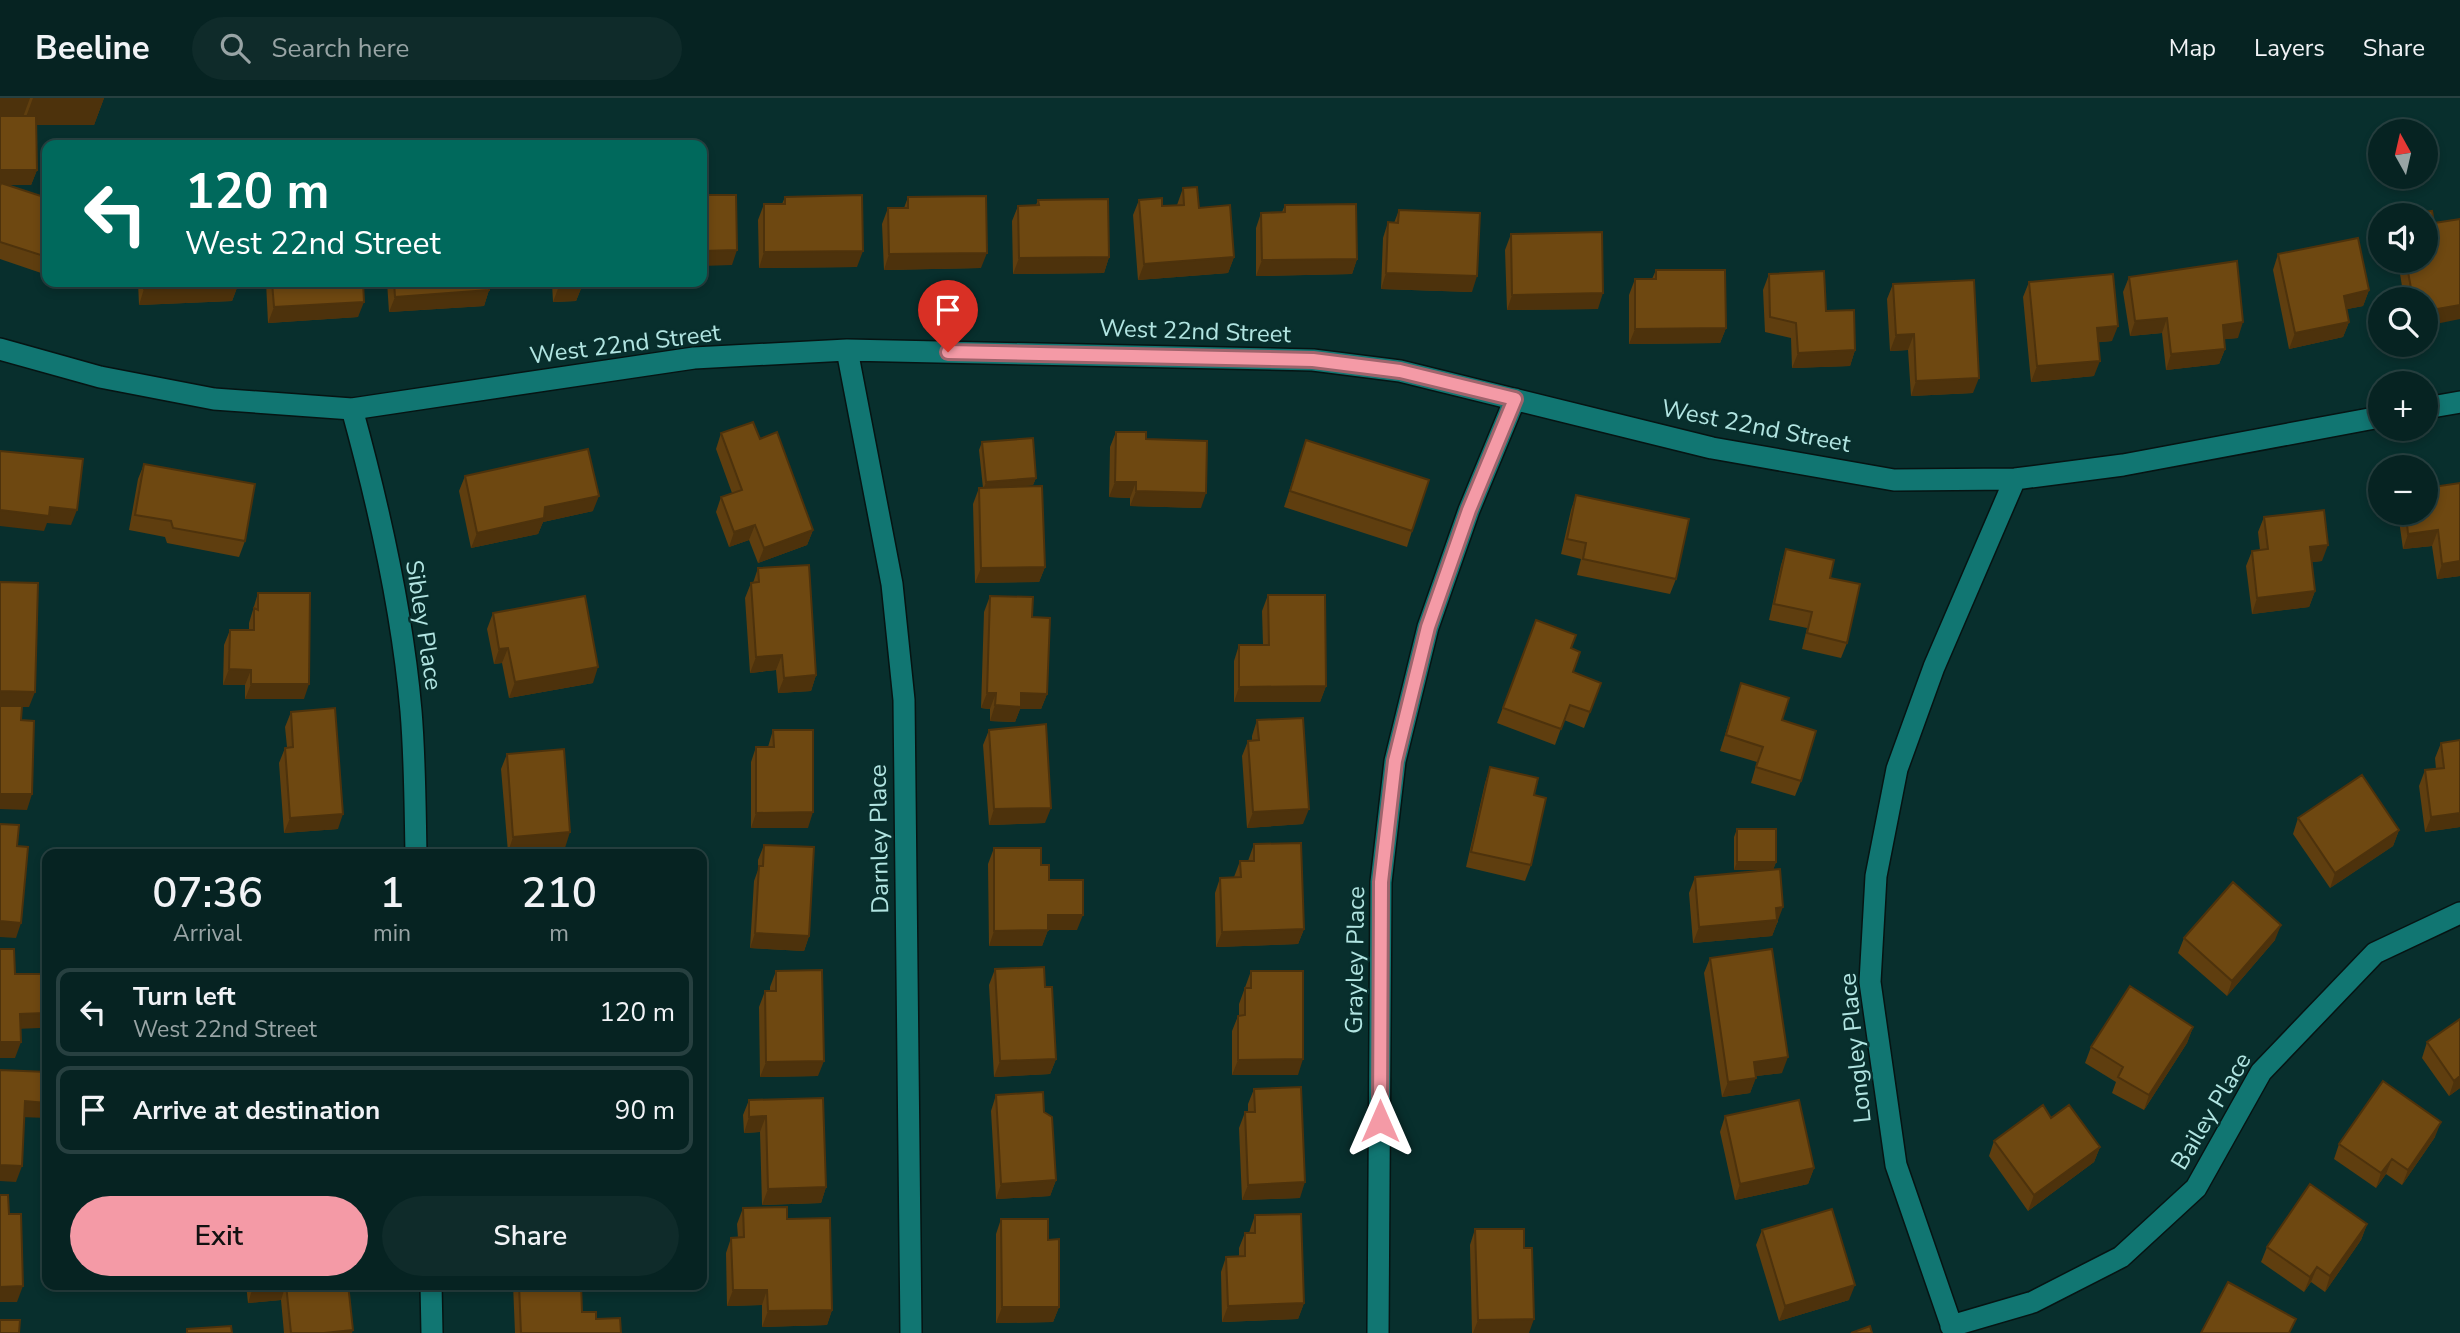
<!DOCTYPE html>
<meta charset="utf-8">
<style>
:root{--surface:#062322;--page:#0f2b2a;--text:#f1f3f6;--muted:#98a4a5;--line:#274040;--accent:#f49aa6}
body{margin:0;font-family:"Nunito Sans",sans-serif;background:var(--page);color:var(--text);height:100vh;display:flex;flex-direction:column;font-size:26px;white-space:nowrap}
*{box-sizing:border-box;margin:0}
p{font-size:23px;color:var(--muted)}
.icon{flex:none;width:38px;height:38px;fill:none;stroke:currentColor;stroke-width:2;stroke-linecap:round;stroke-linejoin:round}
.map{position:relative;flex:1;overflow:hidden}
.drawer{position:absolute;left:42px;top:751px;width:665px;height:441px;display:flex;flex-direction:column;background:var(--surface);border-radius:14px;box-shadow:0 4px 10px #0003,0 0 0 2px var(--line)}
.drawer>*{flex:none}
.hud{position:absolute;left:42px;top:42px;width:665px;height:147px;border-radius:14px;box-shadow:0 4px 10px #0003,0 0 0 2px var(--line);background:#00695c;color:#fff;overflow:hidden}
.needle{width:46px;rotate:352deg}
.tools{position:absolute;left:2368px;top:21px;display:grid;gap:14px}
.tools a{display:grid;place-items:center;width:70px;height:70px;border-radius:50%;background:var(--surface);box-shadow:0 4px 10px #0003,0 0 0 2px var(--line);font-size:35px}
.pin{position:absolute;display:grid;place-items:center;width:60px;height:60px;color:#fff;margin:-72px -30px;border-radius:50% 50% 50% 0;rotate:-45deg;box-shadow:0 0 7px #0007}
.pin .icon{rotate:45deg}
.me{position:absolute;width:77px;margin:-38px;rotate:0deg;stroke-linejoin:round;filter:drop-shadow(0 0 5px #0008)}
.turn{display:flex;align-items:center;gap:24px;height:147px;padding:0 28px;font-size:32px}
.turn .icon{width:91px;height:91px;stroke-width:2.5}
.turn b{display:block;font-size:49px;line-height:60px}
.eta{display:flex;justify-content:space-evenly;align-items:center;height:119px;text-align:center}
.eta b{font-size:42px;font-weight:600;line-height:49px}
.action{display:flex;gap:14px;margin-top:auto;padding:14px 28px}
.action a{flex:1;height:80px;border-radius:42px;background:var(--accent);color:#111;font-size:28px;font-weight:600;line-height:80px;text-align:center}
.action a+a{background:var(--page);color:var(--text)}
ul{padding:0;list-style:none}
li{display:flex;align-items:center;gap:21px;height:88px;margin:0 14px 10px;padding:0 14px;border:4px solid var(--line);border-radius:14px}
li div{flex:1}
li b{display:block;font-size:26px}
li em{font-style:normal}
header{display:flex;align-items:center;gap:42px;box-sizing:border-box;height:98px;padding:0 35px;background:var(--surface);border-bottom:2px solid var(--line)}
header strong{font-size:33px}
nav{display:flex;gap:38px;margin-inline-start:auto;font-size:24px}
.search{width:490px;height:63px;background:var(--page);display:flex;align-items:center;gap:18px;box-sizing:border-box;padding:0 24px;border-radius:38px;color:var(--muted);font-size:26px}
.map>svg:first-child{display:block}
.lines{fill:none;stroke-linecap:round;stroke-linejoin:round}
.minor-casing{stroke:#061413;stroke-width:24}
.minor{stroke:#117672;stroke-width:21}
.wall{fill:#5f3e0f}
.shaded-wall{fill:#4d320c}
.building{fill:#6e4811;stroke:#4d320c;stroke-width:2}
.route-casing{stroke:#9f646c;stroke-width:18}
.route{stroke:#f49aa6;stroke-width:12}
.labels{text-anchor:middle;stroke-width:5;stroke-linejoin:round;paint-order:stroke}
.street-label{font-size:24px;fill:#b2e5e2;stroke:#082f2d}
</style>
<header>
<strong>Beeline</strong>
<div class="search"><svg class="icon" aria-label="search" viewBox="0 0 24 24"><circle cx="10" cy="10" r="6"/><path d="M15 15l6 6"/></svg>Search here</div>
<nav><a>Map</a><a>Layers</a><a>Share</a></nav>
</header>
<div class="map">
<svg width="2460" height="1235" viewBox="0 0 2460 1235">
<rect width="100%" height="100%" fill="#082f2d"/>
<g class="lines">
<g class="minor-casing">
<path id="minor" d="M 0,251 L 100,279 L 214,301 L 352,311 L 694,260 L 847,252 L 1313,262 L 1400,273 L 1712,350 L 1894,382 L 2015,381 L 2123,367 L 2380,319
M 847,252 L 892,486 L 904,602 L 911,1235
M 2426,310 L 2460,304
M 352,311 C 379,409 402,510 411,613 C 415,660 415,708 416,756
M 431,1186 L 432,1235
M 1951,1228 L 2033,1204 L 2121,1159 L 2196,1090 L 2261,974 L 2375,855 L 2460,815
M 1378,1235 L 1381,784 L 1395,663 L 1428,529 L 1469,412 L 1515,301
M 1954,1235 L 1896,1067 L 1870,884 L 1876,778 L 1897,671 L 1934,569 L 2015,381"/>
</g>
<use href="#minor" class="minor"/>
</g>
<path class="wall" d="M 0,0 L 104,0 L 94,27 L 36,27 L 37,72 L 31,87 L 9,87 L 47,100 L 47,177 L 0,161 Z
M 1183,90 L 1199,110 L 1234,159 L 1228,175 L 1138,182 L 1133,117 L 1139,102 L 1162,108 L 1177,107 Z
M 785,99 L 857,169 L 759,170 L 758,122 L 764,106 L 782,106 Z
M 908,99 L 981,170 L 884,172 L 882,126 L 888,110 L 904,110 Z
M 1038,102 L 1109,159 L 1104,175 L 1013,176 L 1012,123 L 1018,108 L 1036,107 Z
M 1285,107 L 1357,161 L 1352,176 L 1256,178 L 1256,130 L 1261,115 L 1282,114 Z
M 1399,112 L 1472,194 L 1381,191 L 1383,140 L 1388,124 L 1394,125 Z
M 1511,136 L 1598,211 L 1507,212 L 1505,152 Z
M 2278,156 L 2369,192 L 2363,208 L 2347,211 L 2349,224 L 2343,239 L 2289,251 L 2273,172 Z
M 2398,163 L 2426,163 L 2426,201 L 2404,201 Z
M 1656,172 L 1726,230 L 1720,245 L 1629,246 L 1629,197 L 1635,181 L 1652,181 Z
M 1769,176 L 1855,252 L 1850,268 L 1792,270 L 1791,240 L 1765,234 L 1763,192 Z
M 2129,179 L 2238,240 L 2224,241 L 2225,251 L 2219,266 L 2166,272 L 2162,235 L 2130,238 L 2123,194 Z
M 69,184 L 80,184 L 78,187 Z
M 138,184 L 237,184 L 238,187 L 232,203 L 139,207 Z
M 266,184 L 363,184 L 358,219 L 268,225 Z
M 387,184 L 489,184 L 489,192 L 484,208 L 389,214 Z
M 516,184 L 582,184 L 582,188 L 576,203 L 553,204 L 552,185 L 516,186 Z
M 2029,184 L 2112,243 L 2098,244 L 2094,278 L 2031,284 L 2023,199 Z
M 1893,186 L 1973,295 L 1911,298 L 1908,252 L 1890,253 L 1887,201 Z
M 1116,334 L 1146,341 L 1201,410 L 1130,408 L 1130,400 L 1109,399 L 1110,349 Z
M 721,335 L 760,341 L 813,432 L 807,447 L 758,465 L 749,442 L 729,449 L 716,414 L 721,399 L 732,395 L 716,351 Z
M 1306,342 L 1412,433 L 1407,449 L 1284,409 Z
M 982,344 L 1036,380 L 1033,387 L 1013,389 L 1045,469 L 1039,484 L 975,485 L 973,406 L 979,390 L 983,390 L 979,352 Z
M 144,366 L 245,443 L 239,459 L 167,445 L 165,439 L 129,432 L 138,381 Z
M 465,378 L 593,413 L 543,424 L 538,436 L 471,450 L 459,393 Z
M 2460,385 L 2460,478 L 2437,481 L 2432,448 L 2403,451 L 2398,415 L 2426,415 Z
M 1576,397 L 1676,481 L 1670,496 L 1577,477 L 1581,461 L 1561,456 L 1571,412 Z
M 2264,419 L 2322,463 L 2312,464 L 2315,493 L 2309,509 L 2252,516 L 2246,468 L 2252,453 L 2260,452 L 2258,434 Z
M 1786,451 L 1847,545 L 1841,560 L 1802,551 L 1807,530 L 1769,522 L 1781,467 Z
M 758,470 L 816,577 L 811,593 L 778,595 L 776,572 L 750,575 L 745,500 L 751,485 L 753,485 Z
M 258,495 L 304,601 L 245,601 L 245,587 L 223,587 L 224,547 L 230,532 L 249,532 L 249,525 Z
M 1268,497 L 1326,588 L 1320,604 L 1234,604 L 1234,563 L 1239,547 L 1263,547 L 1262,513 Z
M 990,498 L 1032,519 L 1047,596 L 1041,611 L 1020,611 L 1015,624 L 990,623 L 990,611 L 981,610 L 984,514 Z
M 493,515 L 593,585 L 509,600 L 502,565 L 494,566 L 487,531 Z
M 1536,522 L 1571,550 L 1573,574 L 1601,585 L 1584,630 L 1564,622 L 1555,647 L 1497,625 Z
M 1741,585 L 1782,622 L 1801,683 L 1795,698 L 1751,685 L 1757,664 L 1720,653 Z
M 291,614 L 338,731 L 284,735 L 279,665 L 285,650 L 287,649 L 285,629 Z
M 1257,622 L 1303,726 L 1247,730 L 1242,658 L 1248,643 L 1252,642 L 1252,638 Z
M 773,632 L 808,730 L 751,730 L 751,664 L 756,649 L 768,649 Z
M 989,632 L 1045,725 L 989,727 L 983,647 Z
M 2460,642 L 2460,729 L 2425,734 L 2419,688 L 2425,672 L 2436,671 L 2435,660 L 2441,645 Z
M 507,656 L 565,750 L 508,754 L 501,671 Z
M 1490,669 L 1531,767 L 1525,783 L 1466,769 L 1485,685 Z
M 2298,720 L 2399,732 L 2393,748 L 2330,790 L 2293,736 Z
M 1737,731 L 1776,764 L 1773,772 L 1778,824 L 1777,825 L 1772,838 L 1693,845 L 1689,795 L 1695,779 L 1770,772 L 1734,772 L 1734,739 Z
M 1254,746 L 1304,831 L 1298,846 L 1216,849 L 1215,795 L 1220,780 L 1234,779 L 1240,763 L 1248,763 Z
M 764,747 L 809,838 L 804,853 L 750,850 L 754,783 L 758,772 L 758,762 Z
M 994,750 L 1041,767 L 1077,832 L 1048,832 L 1042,848 L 989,848 L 988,766 Z
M 2184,840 L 2275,842 L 2227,898 L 2178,855 Z
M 1710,860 L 1782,975 L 1756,978 L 1750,995 L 1722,999 L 1704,875 Z
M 995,871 L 1056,961 L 1050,976 L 994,979 L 989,887 Z
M 776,873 L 818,978 L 760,979 L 759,909 L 765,893 L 770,893 L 770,889 Z
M 1251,873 L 1298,977 L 1232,977 L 1232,933 L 1238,918 L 1239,918 L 1239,906 Z
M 2193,929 L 2187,945 L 2144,1012 L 2112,995 L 2116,984 L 2085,965 L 2091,949 Z
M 2427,944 L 2460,990 L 2449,998 L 2422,960 Z
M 1254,991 L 1300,1100 L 1242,1102 L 1239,1030 L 1245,1014 L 1248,1014 L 1248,1006 Z
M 996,997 L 1044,1014 L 1056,1082 L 1050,1098 L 996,1101 L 991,1013 Z
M 823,1000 L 826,1089 L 821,1105 L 762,1107 L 760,1034 L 744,1035 L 743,1017 L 749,1002 Z
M 1725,1018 L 1814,1070 L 1808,1086 L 1735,1102 L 1720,1034 Z
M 2051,1020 L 2100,1049 L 2094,1064 L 2028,1113 L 1989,1058 L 1994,1043 Z
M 2435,1039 L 2402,1087 L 2386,1076 L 2376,1090 L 2334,1061 L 2339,1046 Z
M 743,1110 L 787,1121 L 832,1212 L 827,1227 L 762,1229 L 762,1207 L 727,1208 L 726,1155 L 731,1140 L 738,1140 L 737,1126 Z
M 1255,1117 L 1304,1205 L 1298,1221 L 1222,1224 L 1221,1174 L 1226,1159 L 1239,1158 L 1239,1150 L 1245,1135 L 1249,1135 Z
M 1001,1121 L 1059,1209 L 1053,1224 L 996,1225 L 996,1136 Z
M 2367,1126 L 2361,1142 L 2325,1194 L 2311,1184 L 2304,1194 L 2261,1164 L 2267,1149 Z
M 1475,1131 L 1529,1235 L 1472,1235 L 1470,1147 Z
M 1762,1132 L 1849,1202 L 1779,1223 L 1756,1147 Z
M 246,1186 L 348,1186 L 352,1235 L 284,1235 L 281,1202 L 248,1205 Z
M 513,1186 L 581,1186 L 582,1214 L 621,1235 L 515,1235 Z"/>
<path class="shaded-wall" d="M 0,0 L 30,0 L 23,19 L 0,19 Z
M 33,0 L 104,0 L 94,27 L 23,27 Z
M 0,72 L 37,72 L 31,87 L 0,87 Z
M 737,152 L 732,167 L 702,168 L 702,153 Z
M 863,153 L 857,169 L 759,170 L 764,154 Z
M 987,155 L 981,170 L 884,172 L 889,156 Z
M 1109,159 L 1104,175 L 1013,176 L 1019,160 Z
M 1234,159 L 1228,175 L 1138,182 L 1144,166 Z
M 1357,161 L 1352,176 L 1256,178 L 1262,162 Z
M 1386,175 L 1477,178 L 1472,194 L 1381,191 Z
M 517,184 L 552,184 L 552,185 L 516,186 Z
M 238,187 L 232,203 L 139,207 L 144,191 Z
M 559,188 L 582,188 L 576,203 L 553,204 Z
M 489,192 L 484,208 L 389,214 L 395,199 Z
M 2369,192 L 2363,208 L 2338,213 L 2344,198 Z
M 1603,195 L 1598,211 L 1507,212 L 1512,197 Z
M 364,204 L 358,219 L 268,225 L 274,209 Z
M 2460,207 L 2460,221 L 2426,228 L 2426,213 Z
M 2167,220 L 2162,235 L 2130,238 L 2135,223 Z
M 2243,224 L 2238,240 L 2217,242 L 2223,227 Z
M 2349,224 L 2343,239 L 2289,251 L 2295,235 Z
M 2118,228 L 2112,243 L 2091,245 L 2097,230 Z
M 1726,230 L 1720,245 L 1629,246 L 1635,231 Z
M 1914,236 L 1908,252 L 1890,253 L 1896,237 Z
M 2225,251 L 2219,266 L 2166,272 L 2171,256 Z
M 1855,252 L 1850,268 L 1792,270 L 1798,255 Z
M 2100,263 L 2094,278 L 2031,284 L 2037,268 Z
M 1979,280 L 1973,295 L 1911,298 L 1916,283 Z
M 1036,380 L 1033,387 L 983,392 L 986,384 Z
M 1115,384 L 1136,384 L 1130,400 L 1109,399 Z
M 1136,393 L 1206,395 L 1201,410 L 1130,408 Z
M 599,398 L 593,413 L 543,424 L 538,436 L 471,450 L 477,435 L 545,409 Z
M 50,409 L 77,412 L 71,427 L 47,425 L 44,433 L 0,428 L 0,412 Z
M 755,427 L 749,442 L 729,449 L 734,434 Z
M 813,432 L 807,447 L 758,465 L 764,450 Z
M 2438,432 L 2432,448 L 2403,451 L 2408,436 Z
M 2328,447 L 2322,463 L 2304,465 L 2310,449 Z
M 2460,463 L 2460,478 L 2437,481 L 2442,466 Z
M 1045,469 L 1039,484 L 975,485 L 981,470 Z
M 2315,493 L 2309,509 L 2252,516 L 2257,500 Z
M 508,550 L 502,565 L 494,566 L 499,551 Z
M 782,557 L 776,572 L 750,575 L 756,559 Z
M 598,569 L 593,585 L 509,600 L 515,584 Z
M 229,571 L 251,572 L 245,587 L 223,587 Z
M 816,577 L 811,593 L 778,595 L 784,580 Z
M 251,586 L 309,586 L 304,601 L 245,601 Z
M 1326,588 L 1320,604 L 1234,604 L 1239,589 Z
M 0,593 L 35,594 L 29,609 L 0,609 Z
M 987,595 L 996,595 L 990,611 L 981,610 Z
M 1021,595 L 1047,596 L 1041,611 L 1020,611 L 1015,624 L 990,623 L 995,607 Z
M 0,696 L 32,696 L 27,712 L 0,711 Z
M 1051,710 L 1045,725 L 989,727 L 994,711 Z
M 1309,711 L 1303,726 L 1247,730 L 1253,714 Z
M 813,714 L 808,730 L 751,730 L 756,715 Z
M 2460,715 L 2460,729 L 2425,734 L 2431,719 Z
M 343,716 L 338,731 L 284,735 L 290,720 Z
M 2399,732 L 2393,748 L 2330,790 L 2335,775 Z
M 570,734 L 565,750 L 508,754 L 513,739 Z
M 1737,764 L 1776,764 L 1773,772 L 1734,772 Z
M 1783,809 L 1772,838 L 1693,845 L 1699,829 Z
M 1048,817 L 1083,817 L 1077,832 L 1048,832 L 1042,848 L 989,848 L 994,833 Z
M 0,823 L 21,825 L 16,840 L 0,839 Z
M 2281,827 L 2275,842 L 2227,898 L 2232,883 Z
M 1304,831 L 1298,846 L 1216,849 L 1222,834 Z
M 755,835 L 809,838 L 804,853 L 750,850 Z
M 45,915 L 40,930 L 15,931 L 20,916 Z
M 2193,929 L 2187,945 L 2144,1012 L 2149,997 Z
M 0,944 L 21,944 L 15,960 L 0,960 Z
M 1788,959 L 1782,975 L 1748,979 L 1754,964 Z
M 1056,961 L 1050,976 L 994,979 L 1000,963 Z
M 1303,961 L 1298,977 L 1232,977 L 1238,962 Z
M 824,963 L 818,978 L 760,979 L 766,964 Z
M 2460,978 L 2460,990 L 2449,998 L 2454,983 Z
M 1756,980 L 1750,995 L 1722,999 L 1728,984 Z
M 25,1003 L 47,1005 L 47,1020 L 20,1019 Z
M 766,1018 L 760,1034 L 744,1035 L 749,1019 Z
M 2441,1024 L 2435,1039 L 2402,1087 L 2408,1072 Z
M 2100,1049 L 2094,1064 L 2028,1113 L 2034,1097 Z
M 2392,1061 L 2386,1076 L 2376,1090 L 2381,1075 Z
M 0,1067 L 22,1068 L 16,1084 L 0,1083 Z
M 1814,1070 L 1808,1086 L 1735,1102 L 1740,1086 Z
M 1056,1082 L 1050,1098 L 996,1101 L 1001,1086 Z
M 1305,1084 L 1300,1100 L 1242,1102 L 1248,1087 Z
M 826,1089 L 821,1105 L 762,1107 L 768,1091 Z
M 2367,1126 L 2361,1142 L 2325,1194 L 2330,1178 Z
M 2317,1169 L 2311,1184 L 2304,1194 L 2310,1179 Z
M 286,1186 L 281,1202 L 248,1205 L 253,1189 Z
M 1855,1187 L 1849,1202 L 1779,1223 L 1785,1208 Z
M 23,1188 L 17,1204 L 0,1204 L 0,1189 Z
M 733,1192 L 767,1192 L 762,1207 L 727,1208 Z
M 1304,1205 L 1298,1221 L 1222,1224 L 1228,1208 Z
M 1002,1209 L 1059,1209 L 1053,1224 L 996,1225 Z
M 832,1212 L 827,1227 L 762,1229 L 768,1213 Z
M 1534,1221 L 1529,1235 L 1473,1235 L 1478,1222 Z
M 353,1232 L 352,1235 L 324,1235 Z"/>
<path class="building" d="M 0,18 L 36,18 L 37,72 L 0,72 Z
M 1,85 L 47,100 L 47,159 L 0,144 L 0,88 Z
M 1197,89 L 1199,110 L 1230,107 L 1234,159 L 1144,166 L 1139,102 L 1162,100 L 1162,108 L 1184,107 L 1183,90 Z
M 702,97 L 736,97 L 737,152 L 702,153 Z
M 862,97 L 863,153 L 764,154 L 764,106 L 785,106 L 785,99 Z
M 986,98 L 987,155 L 889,156 L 888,110 L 908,110 L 908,99 Z
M 1108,101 L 1109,159 L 1019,160 L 1018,108 L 1039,107 L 1038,102 Z
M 1356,106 L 1357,161 L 1262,162 L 1261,115 L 1285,114 L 1285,107 Z
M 1399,112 L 1480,115 L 1477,178 L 1386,175 L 1388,124 L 1398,125 Z
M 2432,113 L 2434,125 L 2460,121 L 2460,207 L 2426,213 L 2426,201 L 2413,201 L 2406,163 L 2426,163 L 2426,117 L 2405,117 Z
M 1602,134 L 1603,195 L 1512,197 L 1511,136 Z
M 2358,140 L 2369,192 L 2344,198 L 2349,224 L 2295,235 L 2278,156 Z
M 2237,163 L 2243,224 L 2223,227 L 2225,251 L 2171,256 L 2167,220 L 2135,223 L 2129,179 Z
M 1656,172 L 1725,172 L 1726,230 L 1635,231 L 1635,181 L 1656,181 Z
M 1824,173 L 1826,213 L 1854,212 L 1855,252 L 1798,255 L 1796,225 L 1770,219 L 1769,176 Z
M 2113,176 L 2118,228 L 2097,230 L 2100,263 L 2037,268 L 2029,184 Z
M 1974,182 L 1979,280 L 1916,283 L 1914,236 L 1896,237 L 1893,186 Z
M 144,184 L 237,184 L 238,187 L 144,191 Z
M 272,184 L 363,184 L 364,204 L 274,209 Z
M 394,184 L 489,184 L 489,192 L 395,199 Z
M 558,184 L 582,184 L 582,188 L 559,188 Z
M 753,324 L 760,341 L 777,334 L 813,432 L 764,450 L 755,427 L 734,434 L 721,399 L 742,392 L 721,335 Z
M 1116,334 L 1146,334 L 1146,341 L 1207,343 L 1206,395 L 1136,393 L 1136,384 L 1115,384 Z
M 1033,340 L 1036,380 L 986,384 L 982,344 Z
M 1306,342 L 1429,382 L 1412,433 L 1290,393 Z
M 588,351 L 599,398 L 545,409 L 544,420 L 477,435 L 465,378 Z
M 0,353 L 83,361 L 77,412 L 50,409 L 49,418 L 0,412 Z
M 144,366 L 255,386 L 245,443 L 173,430 L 171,423 L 135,417 Z
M 2460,385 L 2460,463 L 2442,466 L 2438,432 L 2408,436 L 2406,415 L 2426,415 L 2426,390 Z
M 1042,388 L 1045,469 L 981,470 L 979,390 Z
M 1576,397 L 1689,421 L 1676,481 L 1583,461 L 1586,445 L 1567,441 Z
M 2324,412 L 2328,447 L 2310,449 L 2315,493 L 2257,500 L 2252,453 L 2268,451 L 2264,419 Z
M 1786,451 L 1834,462 L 1830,480 L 1860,486 L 1847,545 L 1807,535 L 1812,514 L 1774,506 Z
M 809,467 L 816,577 L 784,580 L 782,557 L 756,559 L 751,485 L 759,484 L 758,470 Z
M 0,484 L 38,485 L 35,594 L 0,593 Z
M 258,495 L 310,495 L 309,586 L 251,586 L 251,572 L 229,571 L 230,532 L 254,532 L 254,510 L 258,512 Z
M 1268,497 L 1325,497 L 1326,588 L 1239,589 L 1239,547 L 1269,547 Z
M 585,498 L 598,569 L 515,584 L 508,550 L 499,551 L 493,515 Z
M 990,498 L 1033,499 L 1032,519 L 1050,520 L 1047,596 L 1021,595 L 1021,609 L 995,607 L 996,595 L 987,595 Z
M 1536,522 L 1576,537 L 1571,550 L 1580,554 L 1573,574 L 1601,585 L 1590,614 L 1570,607 L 1561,631 L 1503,610 Z
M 1741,585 L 1789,600 L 1782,622 L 1816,633 L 1801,683 L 1756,669 L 1763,649 L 1726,637 Z
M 0,608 L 22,608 L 21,622 L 34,623 L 32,696 L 0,696 Z
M 335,610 L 343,716 L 290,720 L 285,650 L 293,649 L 291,614 Z
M 1303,620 L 1309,711 L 1253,714 L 1248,643 L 1259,642 L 1257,622 Z
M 1046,626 L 1051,710 L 994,711 L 989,632 Z
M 773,632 L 813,632 L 813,714 L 756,715 L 756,649 L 774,649 Z
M 2460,642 L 2460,715 L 2431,719 L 2425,672 L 2444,670 L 2441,645 Z
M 564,651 L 570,734 L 513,739 L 507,656 Z
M 1490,669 L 1538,680 L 1534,697 L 1546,700 L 1531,767 L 1471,754 Z
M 2362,677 L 2399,732 L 2335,775 L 2298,720 Z
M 0,726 L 19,727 L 17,748 L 28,749 L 21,825 L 0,823 Z
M 1737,731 L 1776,731 L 1776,764 L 1737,764 Z
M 1301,745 L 1304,831 L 1222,834 L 1220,780 L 1241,779 L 1240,763 L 1254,763 L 1254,746 Z
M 764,747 L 814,749 L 809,838 L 755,835 L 759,768 L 763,768 Z
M 994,750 L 1041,750 L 1041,767 L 1049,767 L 1049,782 L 1083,782 L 1083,817 L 1048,817 L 1048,832 L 994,833 Z
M 343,754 L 343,756 L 296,756 Z
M 1780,771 L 1783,809 L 1776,810 L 1777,822 L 1699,829 L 1695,779 Z
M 2233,784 L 2281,827 L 2232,883 L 2184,840 Z
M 0,851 L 14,851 L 15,876 L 46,876 L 45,915 L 20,916 L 21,944 L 0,944 Z
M 1772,851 L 1788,959 L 1754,964 L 1756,980 L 1728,984 L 1710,860 Z
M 1044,869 L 1045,889 L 1052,889 L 1056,961 L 1000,963 L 995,871 Z
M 822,872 L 824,963 L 766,964 L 765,893 L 776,893 L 776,873 Z
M 1251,873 L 1303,873 L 1303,961 L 1238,962 L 1238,918 L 1245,917 L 1245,890 L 1251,890 Z
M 2130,888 L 2193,929 L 2149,997 L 2118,979 L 2123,969 L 2091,949 Z
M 2460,921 L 2460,978 L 2454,983 L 2427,944 Z
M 0,972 L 47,974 L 47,1005 L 25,1003 L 22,1068 L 0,1067 Z
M 2383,983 L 2441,1024 L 2408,1072 L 2392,1061 L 2381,1075 L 2339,1046 Z
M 1301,989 L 1305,1084 L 1248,1087 L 1245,1014 L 1255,1014 L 1254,991 Z
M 1043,994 L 1044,1014 L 1052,1019 L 1056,1082 L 1001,1086 L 996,997 Z
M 823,1000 L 826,1089 L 768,1091 L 766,1018 L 749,1019 L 749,1002 Z
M 1799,1002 L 1814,1070 L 1740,1086 L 1725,1018 Z
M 2043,1007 L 2051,1020 L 2069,1007 L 2100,1049 L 2034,1097 L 1994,1043 Z
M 2310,1086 L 2367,1126 L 2330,1178 L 2317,1169 L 2310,1179 L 2267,1149 Z
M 0,1097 L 8,1097 L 9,1116 L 21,1116 L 23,1188 L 0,1189 Z
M 787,1109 L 787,1121 L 830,1120 L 832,1212 L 768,1213 L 767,1192 L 733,1192 L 731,1140 L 744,1139 L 743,1110 Z
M 1832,1111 L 1855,1187 L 1785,1208 L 1762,1132 Z
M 1301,1116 L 1304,1205 L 1228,1208 L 1226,1159 L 1245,1158 L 1245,1135 L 1255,1135 L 1255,1117 Z
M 1001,1121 L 1048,1121 L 1048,1142 L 1059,1141 L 1059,1209 L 1002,1209 Z
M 1475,1131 L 1524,1131 L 1524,1150 L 1532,1150 L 1534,1221 L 1478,1222 Z
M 2228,1184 L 2296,1221 L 2289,1235 L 2201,1235 Z
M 253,1186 L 283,1186 L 253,1189 Z
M 286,1186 L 348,1186 L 353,1232 L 324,1235 L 291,1235 Z
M 519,1186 L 581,1186 L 582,1214 L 596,1214 L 596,1221 L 620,1220 L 621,1235 L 521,1235 Z
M 0,1222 L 20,1222 L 19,1235 L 0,1235 Z
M 231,1228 L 232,1235 L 187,1235 L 187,1231 Z
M 1870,1228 L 1872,1235 L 1851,1235 Z"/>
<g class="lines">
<g class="route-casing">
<path id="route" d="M 948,254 L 1313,262 L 1400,273 L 1515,301 L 1469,412 L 1428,529 L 1395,663 L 1381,784 L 1380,1023"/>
</g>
<use href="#route" class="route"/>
</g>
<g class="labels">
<g class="street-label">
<text transform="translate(1195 233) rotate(2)" y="8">West 22nd Street</text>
<text transform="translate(625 246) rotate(-7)" y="8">West 22nd Street</text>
<text transform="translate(1756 328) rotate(11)" y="8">West 22nd Street</text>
<text transform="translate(424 527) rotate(81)" y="8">Sibley Place</text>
<text transform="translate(879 741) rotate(-91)" y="8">Darnley Place</text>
<text transform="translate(1355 862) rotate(-89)" y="8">Grayley Place</text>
<text transform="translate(1855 950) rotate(-96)" y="8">Longley Place</text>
<text transform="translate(2211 1013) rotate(-59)" y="8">Bailey Place</text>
</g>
</g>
</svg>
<div class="tools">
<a><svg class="needle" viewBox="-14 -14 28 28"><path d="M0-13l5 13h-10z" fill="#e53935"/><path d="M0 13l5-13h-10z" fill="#98a4a5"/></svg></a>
<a><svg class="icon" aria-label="sound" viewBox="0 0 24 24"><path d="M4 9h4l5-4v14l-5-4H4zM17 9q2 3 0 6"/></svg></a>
<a><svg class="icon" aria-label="search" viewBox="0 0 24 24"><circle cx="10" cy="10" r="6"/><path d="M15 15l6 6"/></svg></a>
<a>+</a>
<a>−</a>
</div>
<div class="pin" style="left:948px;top:254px;background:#d93025"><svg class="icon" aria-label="arrive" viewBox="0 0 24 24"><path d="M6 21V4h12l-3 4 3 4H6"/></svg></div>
<svg class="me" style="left:1380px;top:1023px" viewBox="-20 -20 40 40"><path d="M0-17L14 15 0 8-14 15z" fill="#f49aa6" stroke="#fff" stroke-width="4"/></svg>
<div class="hud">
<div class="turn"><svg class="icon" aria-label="left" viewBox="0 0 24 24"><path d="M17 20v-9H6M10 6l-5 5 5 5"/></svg><div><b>120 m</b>West 22nd Street</div></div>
</div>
<section class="drawer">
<div class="eta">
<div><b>07:36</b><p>Arrival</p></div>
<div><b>1</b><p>min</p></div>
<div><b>210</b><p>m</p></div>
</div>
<ul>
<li><svg class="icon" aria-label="left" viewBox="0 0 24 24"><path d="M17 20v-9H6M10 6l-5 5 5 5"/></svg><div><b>Turn left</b><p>West 22nd Street</p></div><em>120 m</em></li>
<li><svg class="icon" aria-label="arrive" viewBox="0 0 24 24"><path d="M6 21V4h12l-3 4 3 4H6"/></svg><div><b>Arrive at destination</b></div><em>90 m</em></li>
</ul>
<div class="action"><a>Exit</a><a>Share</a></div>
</section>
</div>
